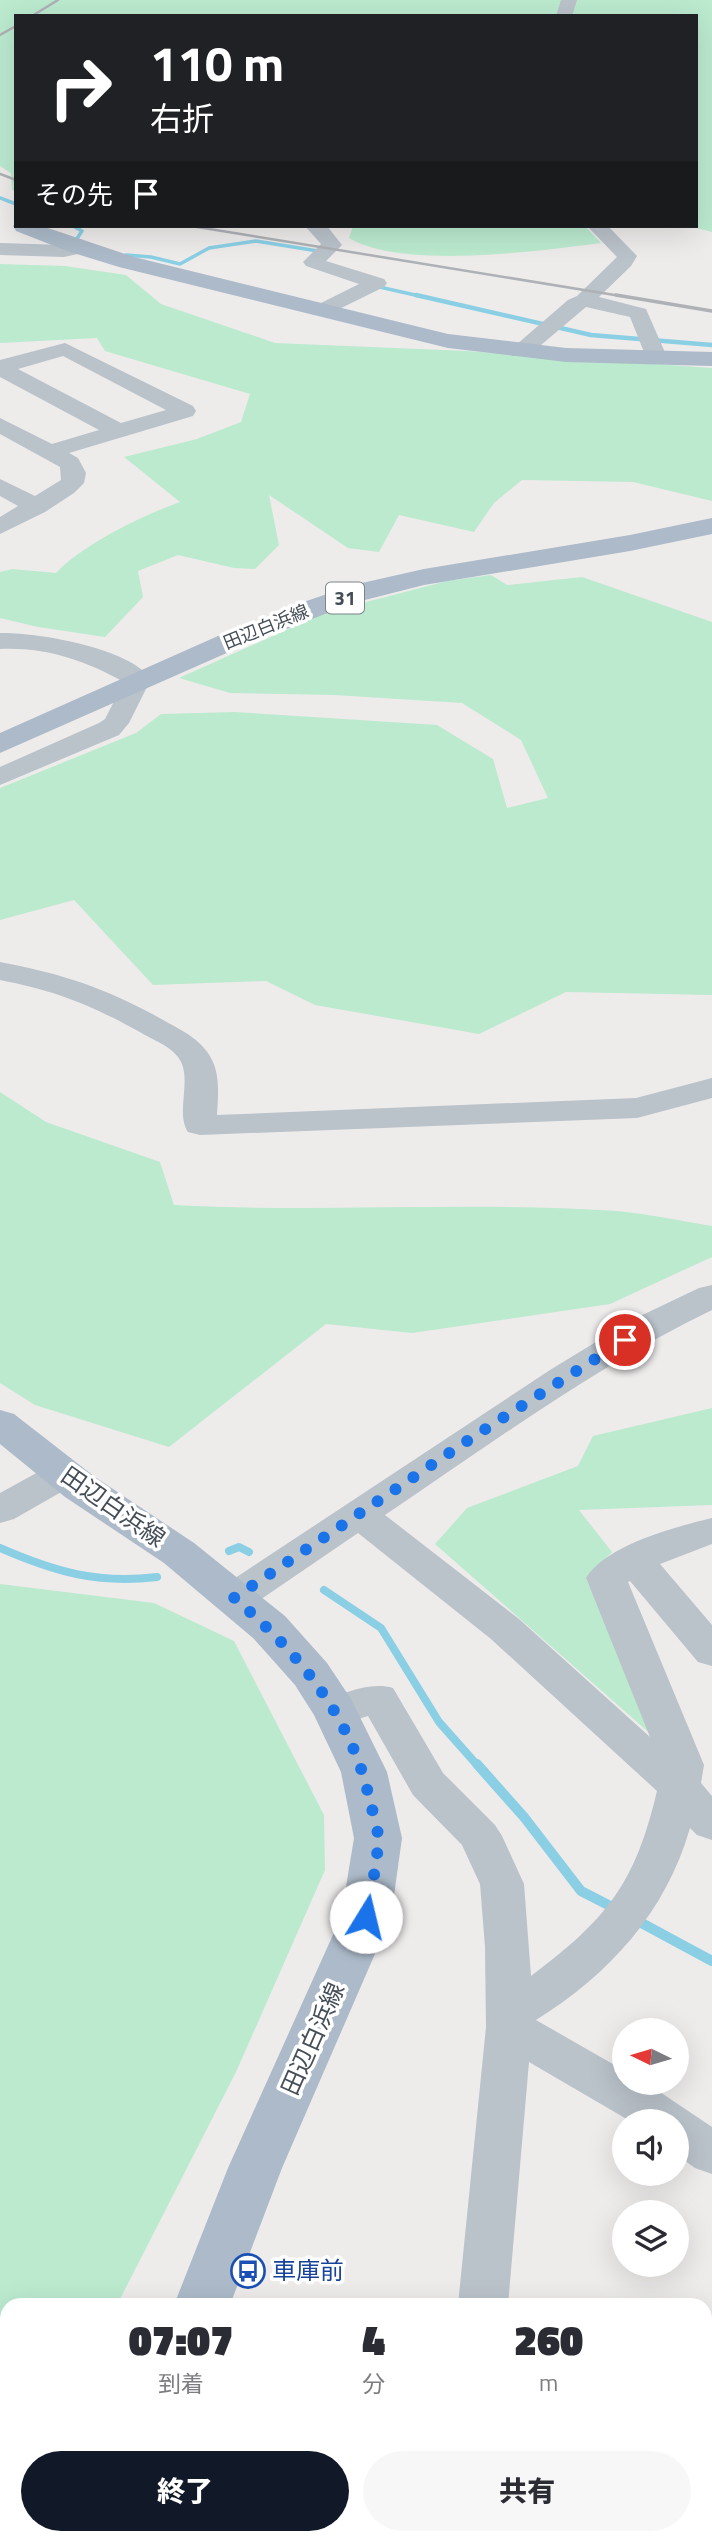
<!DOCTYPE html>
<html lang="ja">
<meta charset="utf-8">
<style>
:root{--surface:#fff;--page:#f7f7f7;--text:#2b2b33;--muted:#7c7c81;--accent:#111827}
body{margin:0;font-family:"Titillium Web","Noto Sans JP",sans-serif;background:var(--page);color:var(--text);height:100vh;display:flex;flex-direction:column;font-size:26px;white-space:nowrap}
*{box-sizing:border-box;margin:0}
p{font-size:23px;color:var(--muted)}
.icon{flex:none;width:38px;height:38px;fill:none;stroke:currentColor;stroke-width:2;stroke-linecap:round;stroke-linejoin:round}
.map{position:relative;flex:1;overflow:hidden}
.side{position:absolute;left:0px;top:2298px;width:712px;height:247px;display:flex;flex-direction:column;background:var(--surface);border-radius:21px 21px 0 0;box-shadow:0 7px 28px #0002}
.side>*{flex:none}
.hud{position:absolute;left:14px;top:14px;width:684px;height:214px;border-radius:0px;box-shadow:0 7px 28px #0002;background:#202124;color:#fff;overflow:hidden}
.needle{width:46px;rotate:275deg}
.tools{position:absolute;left:612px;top:2018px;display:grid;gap:14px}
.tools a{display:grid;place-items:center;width:77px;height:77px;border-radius:50%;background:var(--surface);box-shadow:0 7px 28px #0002;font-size:35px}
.pin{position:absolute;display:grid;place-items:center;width:60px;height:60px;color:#fff;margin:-30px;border:4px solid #fff;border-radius:50%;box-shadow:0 2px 7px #0007}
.me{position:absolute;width:77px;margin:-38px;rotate:9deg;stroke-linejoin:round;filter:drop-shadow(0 0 5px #0008)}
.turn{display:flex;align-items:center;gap:24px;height:147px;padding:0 21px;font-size:32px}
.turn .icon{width:91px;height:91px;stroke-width:2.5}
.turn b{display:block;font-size:49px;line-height:60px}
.then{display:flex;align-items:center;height:66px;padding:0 21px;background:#0003;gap:14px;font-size:26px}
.eta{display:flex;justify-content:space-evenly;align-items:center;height:119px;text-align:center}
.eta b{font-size:42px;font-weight:800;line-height:49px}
.primary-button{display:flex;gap:14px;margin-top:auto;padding:14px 21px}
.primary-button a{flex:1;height:80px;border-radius:42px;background:var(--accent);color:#fff;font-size:28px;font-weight:800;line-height:80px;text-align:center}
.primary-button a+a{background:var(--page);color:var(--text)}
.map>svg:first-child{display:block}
.green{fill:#bbeacf}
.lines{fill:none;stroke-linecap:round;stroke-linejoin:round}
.stream-far3{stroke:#8bcfe5;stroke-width:3.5}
.stream-far2{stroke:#8bcfe5;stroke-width:4.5}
.stream-far1{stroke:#8bcfe5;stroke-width:8}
.stream{stroke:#8bcfe5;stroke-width:10}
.minor{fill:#bac2ca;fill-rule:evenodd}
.major{fill:#acbac9;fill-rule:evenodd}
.rail-far1{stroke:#aeb1b6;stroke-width:2.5}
.rail{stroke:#aeb1b6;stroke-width:3.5}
.route{stroke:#1a73e8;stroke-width:12;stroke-dasharray:0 21.6}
.labels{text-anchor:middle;stroke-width:7;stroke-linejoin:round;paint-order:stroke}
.far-street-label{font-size:18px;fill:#454e57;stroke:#fff}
.shield{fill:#fff;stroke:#7d8389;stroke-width:2}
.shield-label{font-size:19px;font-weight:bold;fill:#454e57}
.near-street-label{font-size:24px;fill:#454e57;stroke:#fff}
.near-transit-label{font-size:24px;fill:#164399;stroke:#fff;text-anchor:start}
</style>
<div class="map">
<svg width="712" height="2544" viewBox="0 0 712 2544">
<rect width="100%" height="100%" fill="#eeebeb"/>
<path class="green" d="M 0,0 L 712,0 L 712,232 L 689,226 L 696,226 L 696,16 L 16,16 L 16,191 L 12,190 L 11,173 L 0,166 Z
M 353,226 L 585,226 L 601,243 C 538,251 403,270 349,238 Z
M 0,264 L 65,266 L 126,275 L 161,304 L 275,343 L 467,351 L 712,368 L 712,501 L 633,482 L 522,480 L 494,503 L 474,532 L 399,515 L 379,552 L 348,548 L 269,495 L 279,545 L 255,569 L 234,568 L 178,555 L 138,571 L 143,597 L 105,637 L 38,627 L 0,618 L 0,572 L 12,569 L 56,573 C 82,545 143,515 180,502 L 124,457 L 197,439 L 241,422 L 250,394 L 105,351 L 97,338 L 0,343 Z
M 491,575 L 507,585 L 582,577 L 712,622 L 712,995 L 566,992 L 479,1034 L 315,1005 L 266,981 L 153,985 L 74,900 L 0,920 L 0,788 L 136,733 L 161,714 L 235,712 L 437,725 L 493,759 L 507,808 L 548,798 L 521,740 L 462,703 L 334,695 L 230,693 L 179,678 L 324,613 L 447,581 Z
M 0,1092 L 46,1122 L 160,1162 L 174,1205 C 321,1213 470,1201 617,1211 C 649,1214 681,1221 712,1226 L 712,1257 L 610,1304 L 412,1333 L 326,1324 L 169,1447 L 35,1405 L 0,1383 Z
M 712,1408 L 712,1505 L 579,1510 L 612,1552 L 586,1579 L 662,1744 L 435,1544 L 467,1508 L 578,1466 L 593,1436 Z
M 0,1584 L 154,1603 L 234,1641 L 324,1815 L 325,1870 L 236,2072 L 117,2305 L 7,2305 L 7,2420 L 0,2426 Z"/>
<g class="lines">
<path class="stream-far3" d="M 0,198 L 16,204
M 73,226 L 82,231 L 76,240 L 81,241
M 126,255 L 151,257 L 180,264 L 209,248 L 256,241 L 318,251 L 317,254
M 375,286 L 424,297"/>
<path class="stream-far2" d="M 416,295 L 591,335 L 712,345"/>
<path class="stream-far1" d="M 0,1548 C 55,1572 97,1584 157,1577
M 229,1551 L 239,1547 L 249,1552
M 324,1590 L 381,1628 L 439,1722 L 478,1766"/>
<path class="stream" d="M 477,1764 L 524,1817 L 581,1891 L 616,1909
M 636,1920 L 712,1961"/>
<path class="minor" d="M 561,0 L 577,0 L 572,16 L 556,16 Z
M 305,226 L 327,226 L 342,245 L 326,261 L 384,279 L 387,283 L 384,287 L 327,315 L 313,315 L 310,311 L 313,307 L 359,284 L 306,266 L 303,262 L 321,244 Z
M 587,226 L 608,226 L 637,256 L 631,266 L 599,297 L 646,309 L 667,357 L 664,362 L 648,362 L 630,317 L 586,307 L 528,356 L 512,356 L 509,351 L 568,300 L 577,296 L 615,259 L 617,257 Z
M 80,242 L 87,244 L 90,248 L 87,252 L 64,257 L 0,255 L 0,243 L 64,245 Z
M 65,343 L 193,406 L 196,411 L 193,416 L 69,453 L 78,458 L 86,473 L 84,483 L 74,493 L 45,512 L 0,534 L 0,517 L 18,506 L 0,496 L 0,479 L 35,496 L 61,480 L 60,467 L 0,434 L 0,418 L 52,444 L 99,430 L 0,377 L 0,360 ZM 63,356 L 166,410 L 121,423 L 18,369 Z
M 0,633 C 36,632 130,648 151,679 L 129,723 L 119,735 L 0,785 L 0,767 L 99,723 L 105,719 L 124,682 C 84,660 46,647 0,649 Z
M 0,962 C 64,974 108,989 165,1021 C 183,1031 204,1041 213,1062 C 220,1078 218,1097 217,1115 L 636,1098 L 712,1078 L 712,1098 L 637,1118 L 200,1135 L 188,1132 C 176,1114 190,1085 182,1064 C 176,1049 158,1042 145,1035 C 94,1006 57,991 0,980 Z
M 712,1285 L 712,1310 C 596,1366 492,1443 385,1515 L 519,1619 L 650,1737 L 586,1578 C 606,1545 675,1527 712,1518 L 712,1544 L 660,1564 L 712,1625 L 712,1666 L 698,1662 L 630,1581 L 628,1582 L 704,1765 L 701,1783 L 712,1796 L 712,1840 L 697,1835 L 690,1828 C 666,1912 609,1975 536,2020 L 625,2071 L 625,2082 L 645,2082 L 712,2127 L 712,2174 L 695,2168 L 677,2155 L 677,2121 L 630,2121 L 529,2062 L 508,2305 L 458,2305 L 486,2027 L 485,1947 L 480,1884 L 462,1845 L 413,1795 L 368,1716 L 335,1726 L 320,1721 L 314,1711 L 320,1701 C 344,1694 369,1681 393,1688 L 443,1773 L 495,1825 L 502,1836 L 524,1884 L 531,1976 C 607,1919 635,1884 657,1791 L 491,1639 L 358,1533 L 248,1608 L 234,1612 L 220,1608 L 214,1598 L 220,1588 L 550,1370 L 632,1320 L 699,1288 Z
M 64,1462 L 77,1465 L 83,1474 L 77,1483 L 14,1519 L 0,1523 L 0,1493 L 51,1465 Z
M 705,2330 L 712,2330 L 712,2374 L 705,2374 Z
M 705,2511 L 712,2512 L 712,2544 L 682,2544 L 679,2538 L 705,2538 Z
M 423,2538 L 477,2538 L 476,2544 L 422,2544 Z"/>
<path class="major" d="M 16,222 L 16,226 L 42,226 L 134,257 L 448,334 L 566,348 L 712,352 L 712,366 L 566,362 L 448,348 L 119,267 L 67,251 L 16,231 L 13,226 Z
M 712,518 L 712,534 L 630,551 L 424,585 L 353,603 L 238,648 L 0,753 L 0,733 L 218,636 L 295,605 L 353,585 L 424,569 L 630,535 Z
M 0,1410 L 14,1414 L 95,1477 L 194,1543 L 285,1616 L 327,1663 L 351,1699 L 387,1772 L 402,1838 L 391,1917 L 282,2168 L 230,2305 L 174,2305 L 228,2168 L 341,1917 L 354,1838 L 341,1772 L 314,1715 L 295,1685 L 253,1638 L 164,1563 L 65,1497 L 0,1444 Z
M 105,2538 L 165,2538 L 164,2544 L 104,2544 Z"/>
<path class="rail-far1" d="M 32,16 L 58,0
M 0,35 L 16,26
M 0,174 L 16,180
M 191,226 L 627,297"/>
<path class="rail" d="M 616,295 L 712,311"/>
</g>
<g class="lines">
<path class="route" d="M 366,1917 C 370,1892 378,1864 378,1838 C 378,1827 373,1813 370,1802 C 353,1718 298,1652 234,1598 L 476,1435 L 625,1340"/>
</g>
<defs>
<g id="bus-ring" transform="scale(1.75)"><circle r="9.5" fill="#fff" stroke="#1a4fb4" stroke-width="1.5"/><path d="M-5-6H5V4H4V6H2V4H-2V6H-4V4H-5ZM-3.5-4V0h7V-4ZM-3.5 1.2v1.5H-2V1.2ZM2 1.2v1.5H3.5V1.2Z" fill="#1a4fb4"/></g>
</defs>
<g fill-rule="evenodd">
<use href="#bus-ring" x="248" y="2271"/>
</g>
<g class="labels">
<g class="far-street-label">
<text transform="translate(266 627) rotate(-22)" y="6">田辺白浜線</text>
</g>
<rect class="shield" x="326" y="582.5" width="38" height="31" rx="5"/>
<g class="shield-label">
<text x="345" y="605">31</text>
</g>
<g class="near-street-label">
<text transform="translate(113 1507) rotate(35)" y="8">田辺白浜線</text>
<text transform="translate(313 2039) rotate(-66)" y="8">田辺白浜線</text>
</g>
<g class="near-transit-label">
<text x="272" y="2279">車庫前</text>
</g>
</g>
</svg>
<div class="tools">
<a><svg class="needle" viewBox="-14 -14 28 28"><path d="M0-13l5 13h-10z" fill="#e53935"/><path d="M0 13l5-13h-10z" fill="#7c7c81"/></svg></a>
<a><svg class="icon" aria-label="sound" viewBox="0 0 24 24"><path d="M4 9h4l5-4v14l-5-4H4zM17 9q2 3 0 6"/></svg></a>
<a><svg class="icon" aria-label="layers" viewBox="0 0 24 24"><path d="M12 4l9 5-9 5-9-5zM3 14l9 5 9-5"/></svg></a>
</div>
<div class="pin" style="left:625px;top:1340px;background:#d93025"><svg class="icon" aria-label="arrive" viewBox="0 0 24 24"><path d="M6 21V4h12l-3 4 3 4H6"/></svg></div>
<svg class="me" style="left:366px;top:1917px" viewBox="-20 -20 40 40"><circle r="19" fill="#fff"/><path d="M0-13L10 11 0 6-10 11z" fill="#1a73e8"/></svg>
<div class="hud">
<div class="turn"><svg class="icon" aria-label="right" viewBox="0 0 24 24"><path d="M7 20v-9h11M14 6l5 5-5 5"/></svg><div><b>110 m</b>右折</div></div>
<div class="then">その先<svg class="icon" aria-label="arrive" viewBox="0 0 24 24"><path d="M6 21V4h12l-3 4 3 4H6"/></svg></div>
</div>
<section class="side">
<div class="eta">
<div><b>07:07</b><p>到着</p></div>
<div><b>4</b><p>分</p></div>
<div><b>260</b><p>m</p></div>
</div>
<div class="primary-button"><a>終了</a><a>共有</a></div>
</section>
</div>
